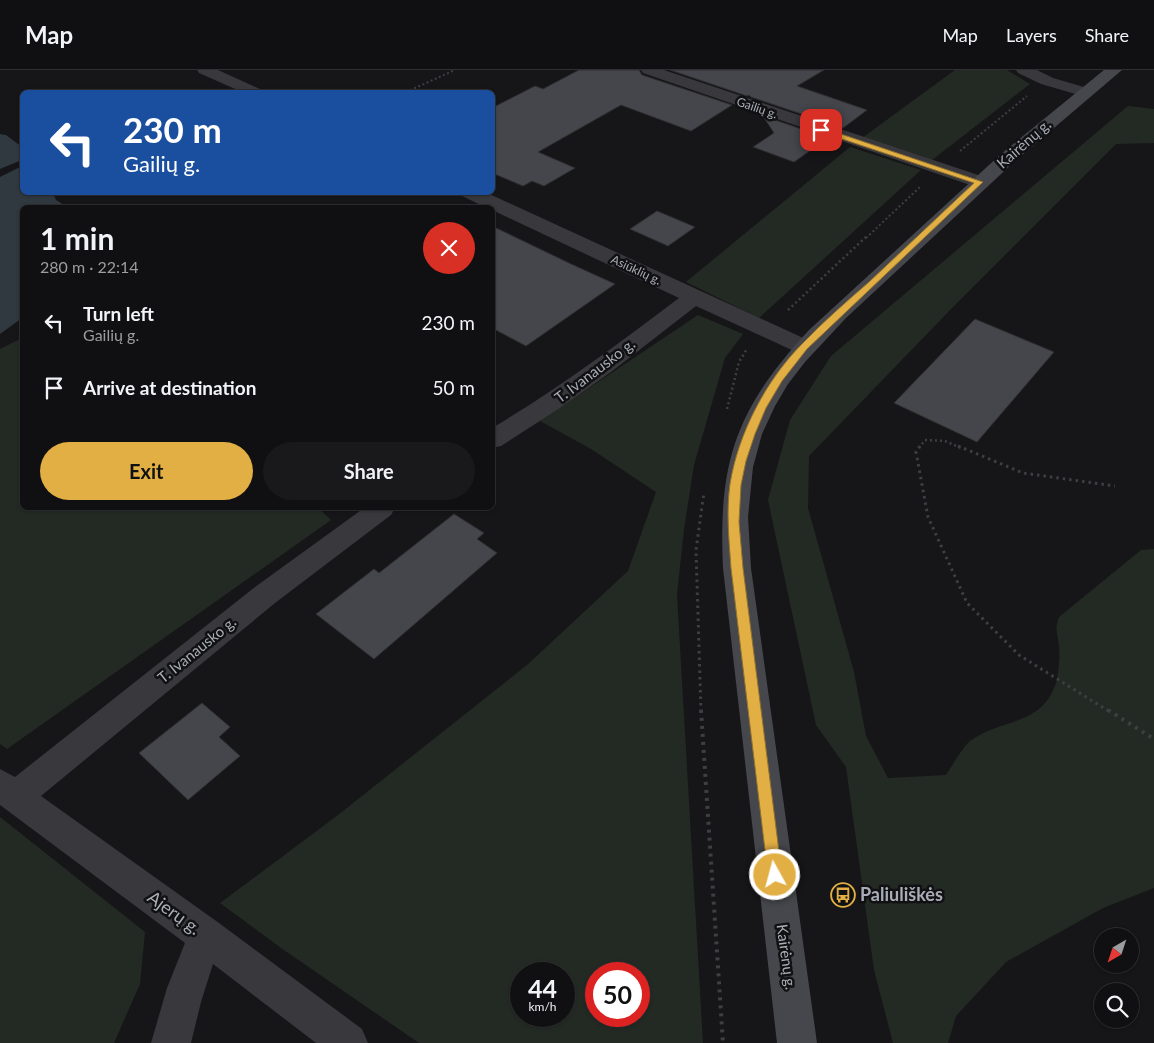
<!DOCTYPE html>
<meta charset="utf-8">
<style>
:root{--surface:#101012;--page:#19191b;--text:#f1f3f6;--muted:#9c9d9f;--line:#303032;--accent:#e2af44}
body{margin:0;font-family:Lato,sans-serif;background:var(--page);color:var(--text);height:100vh;display:flex;flex-direction:column;font-size:19px;white-space:nowrap}
*{box-sizing:border-box;margin:0}
p{font-size:16px;color:var(--muted)}
.icon{flex:none;width:28px;height:28px;fill:none;stroke:currentColor;stroke-width:2;stroke-linecap:round;stroke-linejoin:round}
.map{position:relative;flex:1;overflow:hidden}
.panel{position:absolute;left:20px;top:135px;width:475px;height:305px;display:flex;flex-direction:column;background:var(--surface);border-radius:8px;box-shadow:0 1px 4px #0004,0 0 0 1px var(--line)}
.panel>*{flex:none}
.top-card{position:absolute;left:20px;top:20px;width:475px;height:105px;border-radius:8px;box-shadow:0 1px 4px #0004,0 0 0 1px var(--line);background:#1a4fa0;color:#fff;overflow:hidden}
.needle{width:32px;rotate:219deg}
.buttons{position:absolute;left:1094px;top:858px;display:grid;gap:10px}
.buttons a{display:grid;place-items:center;width:45px;height:45px;border-radius:50%;background:var(--surface);box-shadow:0 1px 4px #0004,0 0 0 1px var(--line);font-size:25px}
.speed{position:absolute;left:510px;top:892px;display:flex;gap:10px;font-size:25px;font-weight:700;text-align:center}
.speed>*{display:grid;place-content:center;width:65px;height:65px;border-radius:50%;background:var(--surface);box-shadow:0 1px 4px #0004,0 0 0 1px var(--line);line-height:1}
.speed small{font-size:12px;font-weight:400}
.speed .limit{border:8px solid #d22;background:#fff;color:#111}
.pin{position:absolute;display:grid;place-items:center;width:42px;height:42px;color:#fff;margin:-21px;border-radius:10px;box-shadow:0 2px 8px #0006}
.me{position:absolute;width:55px;margin:-28px;rotate:353deg;stroke-linejoin:round;filter:drop-shadow(0 0 4px #0008)}
.turn{display:flex;align-items:center;gap:18px;height:105px;padding:0 20px;font-size:22px}
.turn .icon{width:65px;height:65px;stroke-width:2.5}
.turn b{display:block;font-size:35px;line-height:42px}
.round{display:grid;place-items:center;flex:none;width:52px;height:52px;border-radius:26px;background:var(--page)}
.summary{display:flex;align-items:center;justify-content:space-between;height:85px;padding:0 20px}
h1{font-size:30px;font-weight:700;line-height:38px}
.primary-button{display:flex;gap:10px;margin-top:auto;padding:10px 20px}
.primary-button a{flex:1;height:58px;border-radius:30px;background:var(--accent);color:#111;font-size:20px;font-weight:700;line-height:58px;text-align:center}
.primary-button a+a{background:var(--page);color:var(--text)}
ul{padding:0;list-style:none}
li{display:flex;align-items:center;gap:15px;height:65px;padding:0 20px}
li div{flex:1}
li b{display:block;font-size:19px}
li em{font-style:normal}
header{display:flex;align-items:center;gap:30px;box-sizing:border-box;height:70px;padding:0 25px;background:var(--surface);border-bottom:1px solid var(--line)}
header strong{font-size:24px}
nav{display:flex;gap:28px;margin-inline-start:auto;font-size:18px}
.map>svg:first-child{display:block}
.green{fill:#232a24;fill-rule:evenodd}
.water{fill:#303940}
.building{fill:#45464b;stroke:#303034}
.lines{fill:none;stroke-linecap:round;stroke-linejoin:round}
.path-far3{stroke:#3e3f43;stroke-width:2;stroke-dasharray:2 2.5;stroke-linecap:butt}
.path-far2{stroke:#3e3f43;stroke-width:2.5;stroke-dasharray:2 3;stroke-linecap:butt}
.path-far1{stroke:#3e3f43;stroke-width:3;stroke-dasharray:2.5 4;stroke-linecap:butt}
.path{stroke:#3e3f43;stroke-width:4;stroke-dasharray:3 5;stroke-linecap:butt}
.minor{fill:#38383d;fill-rule:evenodd}
.secondary{fill:#46474c;fill-rule:evenodd}
.route{fill:#e2af44;stroke:#93722c}
.labels{text-anchor:middle;stroke-width:5;stroke-linejoin:round;paint-order:stroke}
.far-street-label{font-size:12px;fill:#a9adb7;stroke:#111113}
.street-label{font-size:15px;fill:#a9adb7;stroke:#111113}
.near-poi-label{font-size:18px;font-weight:bold;fill:#a9adb7;stroke:#111113;text-anchor:start}
.near-street-label{font-size:18px;fill:#a9adb7;stroke:#111113}
</style>
<header>
<strong>Map</strong>
<nav><a>Map</a><a>Layers</a><a>Share</a></nav>
</header>
<div class="map">
<svg width="1154" height="973" viewBox="0 0 1154 973">
<rect width="100%" height="100%" fill="#161618"/>
<path class="green" d="M 955,0 L 1007,0 L 1030,14 L 932,90 L 862,68 Z
M 1128,36 L 1154,39 L 1154,73 L 1116,74 L 954,236 L 809,386 L 808,438 L 854,602 L 866,666 L 888,708 L 946,705 C 953,695 961,679 970,671 C 999,649 1039,656 1054,618 C 1059,608 1060,587 1059,576 C 1058,563 1054,561 1059,547 L 1141,480 L 1154,479 L 1154,818 L 1103,838 L 1006,892 L 956,946 L 948,973 L 893,973 L 874,900 L 846,697 L 816,655 L 768,430 L 790,350 L 831,286 Z
M 850,77 L 921,100 L 759,248 L 686,212 Z
M 698,245 L 743,264 L 725,288 L 694,395 L 684,459 L 677,525 L 703,973 L 419,973 L 281,878 L 220,833 L 338,745 L 527,595 L 628,501 L 656,422 L 591,379 L 540,351 ZM 521,904 L 564,904 L 564,946 L 521,946 ZM 596,904 L 639,904 L 639,946 L 596,946 Z
M 22,268 L 22,438 L 318,438 L 331,450 L 7,679 L 0,674 L 0,279 Z
M 0,747 L 145,862 L 140,914 L 114,973 L 0,973 Z"/>
<path class="water" d="M 0,64 L 6,65 L 22,77 L 22,90 L 0,99 Z
M 22,96 L 22,122 L 53,123 L 56,130 L 67,137 L 22,138 L 22,248 L 0,264 L 0,107 Z"/>
<path class="building" d="M 579,0 L 639,0 L 642,5 L 732,35 L 691,61 L 621,35 L 538,82 L 575,98 L 544,116 L 532,111 L 523,116 L 492,103 L 492,38 L 535,16 L 543,19 Z
M 670,0 L 824,0 L 797,16 L 867,40 L 843,58 L 751,27 L 749,25 L 747,26 Z
M 763,46 L 828,68 L 794,92 L 753,77 L 774,63 Z
M 657,141 L 695,157 L 668,176 L 630,159 Z
M 492,156 L 571,194 L 615,214 L 526,276 L 492,258 Z
M 975,249 L 1054,282 L 977,372 L 894,333 Z
M 454,444 L 484,463 L 477,469 L 497,483 L 374,589 L 316,544 L 374,499 L 379,503 Z
M 202,633 L 230,657 L 219,667 L 240,686 L 188,730 L 139,683 Z"/>
<g class="lines">
<path class="path-far3" d="M 406,22 L 455,0
M 960,81 L 1027,26
M 866,168 L 920,117"/>
<path class="path-far2" d="M 788,240 L 867,166
M 727,339 L 739,292 L 747,279
M 919,378 L 925,370 L 945,371 L 961,378"/>
<path class="path-far1" d="M 920,376 L 916,382 L 928,447 L 967,533 L 1019,585 L 1110,642
M 958,376 L 1023,403 L 1115,416
M 701,642 L 696,480 L 704,422"/>
<path class="path" d="M 701,640 L 723,973
M 1108,640 L 1154,669"/>
<path class="minor" d="M 197,0 L 218,0 L 260,19 L 262,22 L 242,22 L 199,3 Z
M 641,0 L 664,0 L 987,108 L 989,112 L 987,116 L 980,118 L 973,116 L 643,3 Z
M 1016,0 L 1037,0 L 1053,8 L 1091,19 L 1093,22 L 1091,25 L 1079,25 L 1041,14 L 1018,3 Z
M 460,122 L 485,122 L 812,272 L 815,277 L 812,282 L 804,284 L 796,282 L 696,236 L 611,302 L 560,338 L 501,376 L 492,378 L 492,358 C 558,319 618,274 679,228 L 492,140 L 492,138 L 487,138 L 462,126 Z
M 364,438 L 395,438 L 391,445 L 275,533 L 41,726 L 219,853 L 362,959 L 368,973 L 316,973 L 213,894 L 201,932 L 191,973 L 151,973 L 167,918 L 185,873 L 0,735 L 0,699 L 15,707 L 255,517 Z"/>
<path class="secondary" d="M 1104,0 L 1122,0 L 1014,92 L 846,248 L 805,292 L 788,314 L 775,336 L 762,364 L 753,397 L 748,447 L 751,498 L 817,973 L 777,973 L 723,498 C 718,391 736,339 809,260 L 1001,84 Z"/>
</g>
<path class="route" d="M 818,58 L 823,58 L 983,112 L 807,279 L 782,311 L 766,338 L 755,364 L 746,391 L 741,415 L 739,452 L 743,498 L 782,805 L 780,810 L 775,812 L 770,810 L 768,805 L 731,498 C 729,470 726,442 730,414 C 738,364 766,310 802,274 C 823,252 846,232 869,212 C 904,179 939,146 974,113 L 818,61 Z"/>
<defs>
<g id="bus-ring" transform="scale(1.25)"><circle r="9.5" fill="#111113" stroke="#e2af44" stroke-width="1.5"/><path d="M-5-6H5V4H4V6H2V4H-2V6H-4V4H-5ZM-3.5-4V0h7V-4ZM-3.5 1.2v1.5H-2V1.2ZM2 1.2v1.5H3.5V1.2Z" fill="#e2af44"/></g>
</defs>
<g fill-rule="evenodd">
<use href="#bus-ring" x="843" y="825"/>
</g>
<g class="labels">
<g class="far-street-label">
<text transform="translate(757 38) rotate(19)" y="4">Gailių g.</text>
<text transform="translate(636 200) rotate(25)" y="4">Asiūklių g.</text>
</g>
<g class="street-label">
<text transform="translate(1024 74) rotate(-41)" y="5">Kairėnų g.</text>
<text transform="translate(595 301) rotate(-37)" y="5">T. Ivanausko g.</text>
<text transform="translate(197 580) rotate(-39)" y="5">T. Ivanausko g.</text>
<text transform="translate(786 887) rotate(82)" y="5">Kairėnų g.</text>
</g>
<g class="near-poi-label">
<text x="860" y="831">Paliuliškės</text>
</g>
<g class="near-street-label">
<text transform="translate(174 843) rotate(36)" y="6">Ajerų g.</text>
</g>
</g>
</svg>
<div class="buttons">
<a><svg class="needle" viewBox="-14 -14 28 28"><path d="M0-13l5 13h-10z" fill="#e53935"/><path d="M0 13l5-13h-10z" fill="#9c9d9f"/></svg></a>
<a><svg class="icon" aria-label="search" viewBox="0 0 24 24"><circle cx="10" cy="10" r="6"/><path d="M15 15l6 6"/></svg></a>
</div>
<div class="speed"><div>44<small>km/h</small></div><div class="limit">50</div></div>
<div class="pin" style="left:821px;top:60px;background:#d93025"><svg class="icon" aria-label="arrive" viewBox="0 0 24 24"><path d="M6 21V4h12l-3 4 3 4H6"/></svg></div>
<svg class="me" style="left:775px;top:805px" viewBox="-20 -20 40 40"><circle r="17" fill="#e2af44" stroke="#fff" stroke-width="3"/><path d="M0-11L8 9 0 5-8 9z" fill="#fff"/></svg>
<div class="top-card">
<div class="turn"><svg class="icon" aria-label="left" viewBox="0 0 24 24"><path d="M17 20v-9H6M10 6l-5 5 5 5"/></svg><div><b>230 m</b>Gailių g.</div></div>
</div>
<section class="panel">
<div class="summary"><div><h1>1 min</h1><p>280 m · 22:14</p></div><a class="round" style="background:#d93025;color:#fff"><svg class="icon" aria-label="close" viewBox="0 0 24 24"><path d="M6 6l12 12M18 6L6 18"/></svg></a></div>
<ul>
<li><svg class="icon" aria-label="left" viewBox="0 0 24 24"><path d="M17 20v-9H6M10 6l-5 5 5 5"/></svg><div><b>Turn left</b><p>Gailių g.</p></div><em>230 m</em></li>
<li><svg class="icon" aria-label="arrive" viewBox="0 0 24 24"><path d="M6 21V4h12l-3 4 3 4H6"/></svg><div><b>Arrive at destination</b></div><em>50 m</em></li>
</ul>
<div class="primary-button"><a>Exit</a><a>Share</a></div>
</section>
</div>
